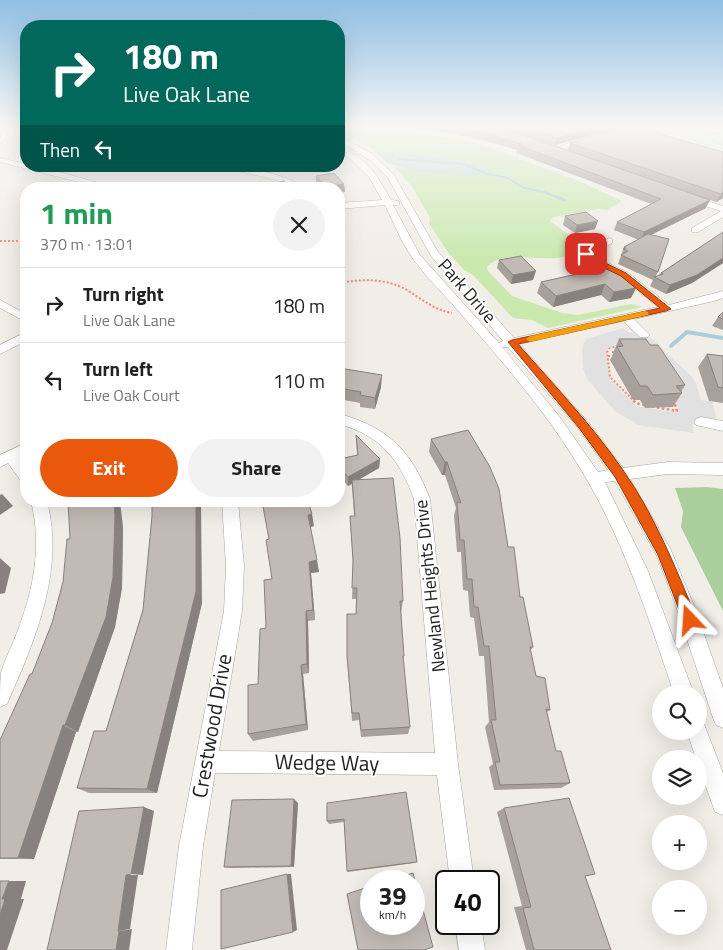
<!DOCTYPE html>
<meta charset="utf-8">
<style>
:root{--surface:#fff;--page:#f2f2f2;--text:#222;--muted:#767676;--line:#e0e0e0;--accent:#ea580c}
body{margin:0;font-family:"Titillium Web",sans-serif;background:var(--page);color:var(--text);height:100vh;display:flex;flex-direction:column;font-size:19px;white-space:nowrap}
*{box-sizing:border-box;margin:0}
p{font-size:16px;color:var(--muted)}
.icon{flex:none;width:28px;height:28px;fill:none;stroke:currentColor;stroke-width:2;stroke-linecap:round;stroke-linejoin:round}
.map{position:relative;flex:1;overflow:hidden}
.details{position:absolute;left:20px;top:182px;width:325px;height:325px;display:flex;flex-direction:column;background:var(--surface);border-radius:20px;box-shadow:0 5px 20px #0002}
.details>*{flex:none}
.banner{position:absolute;left:20px;top:20px;width:325px;height:152px;border-radius:20px;box-shadow:0 5px 20px #0002;background:#00695c;color:#fff;overflow:hidden}
.controls{position:absolute;left:652px;top:685px;display:grid;gap:10px}
.controls a{display:grid;place-items:center;width:55px;height:55px;border-radius:50%;background:var(--surface);box-shadow:0 5px 20px #0002;font-size:25px}
.speed{position:absolute;left:360px;top:870px;display:flex;gap:10px;font-size:25px;font-weight:700;text-align:center}
.speed>*{display:grid;place-content:center;width:65px;height:65px;border-radius:50%;background:var(--surface);box-shadow:0 5px 20px #0002;line-height:1}
.speed small{font-size:12px;font-weight:400}
.speed .limit{border:2px solid #111;border-radius:8px;background:#fff;color:#111}
.pin{position:absolute;display:grid;place-items:center;width:42px;height:42px;color:#fff;margin:-21px;border-radius:10px;box-shadow:0 2px 8px #0006}
.me{position:absolute;width:55px;margin:-28px;rotate:340deg;stroke-linejoin:round;filter:drop-shadow(0 0 4px #0008)}
.turn{display:flex;align-items:center;gap:18px;height:105px;padding:0 20px;font-size:22px}
.turn .icon{width:65px;height:65px;stroke-width:2.5}
.turn b{display:block;font-size:35px;line-height:42px}
.then{display:flex;align-items:center;height:48px;padding:0 20px;background:#0003;gap:10px;font-size:19px}
.round{display:grid;place-items:center;flex:none;width:52px;height:52px;border-radius:26px;background:var(--page)}
.headline{display:flex;align-items:center;justify-content:space-between;height:85px;padding:0 20px}
h1{font-size:30px;font-weight:700;line-height:38px;color:#1e9e55}
.action{display:flex;gap:10px;margin-top:auto;padding:10px 20px}
.action a{flex:1;height:58px;border-radius:30px;background:var(--accent);color:#fff;font-size:20px;font-weight:700;line-height:58px;text-align:center}
.action a+a{background:var(--page);color:var(--text)}
ul{padding:0;list-style:none}
li{display:flex;align-items:center;gap:15px;height:75px;padding:0 20px;border-top:1px solid var(--line)}
li div{flex:1}
li b{display:block;font-size:19px}
li em{font-style:normal}
.map>svg:first-child{display:block}
.grass{fill:#c9e9af}
.forest{fill:#aacf9d}
.wetland{fill:#c5ded4}
.park{fill:#c7f9cd}
.parking{fill:#e1e1e1}
.lines{fill:none;stroke-linecap:round;stroke-linejoin:round}
.stream-far2{stroke:#a9cfdd;stroke-width:2}
.stream-far1{stroke:#a9cfdd;stroke-width:2.5}
.stream{stroke:#a9cfdd;stroke-width:4}
.minor-casing{stroke:#a5a5a5;stroke-width:1}
.path-far2{stroke:#f78673;stroke-width:1;stroke-dasharray:1 1;stroke-linecap:butt}
.path-far1{stroke:#f78673;stroke-width:2;stroke-dasharray:2 2;stroke-linecap:butt}
.path{stroke:#f78673;stroke-width:2.5;stroke-dasharray:2.5 2.5;stroke-linecap:butt}
.minor{fill:#fff;fill-rule:evenodd}
.wall{fill:#a7a09b}
.shaded-wall{fill:#88827e}
.building{fill:#c2bab4;stroke:#88827e}
.route{fill:#ea580c;stroke:#983908}
.slow{fill:#f59e0b}
.labels{text-anchor:middle;stroke-width:4;stroke-linejoin:round;paint-order:stroke}
.street-label{font-size:18px;fill:#212121;stroke:#fff}
.near-street-label{font-size:21px;fill:#212121;stroke:#fff}
</style>
<div class="map">
<svg width="723" height="950" viewBox="0 0 723 950">
<rect width="100%" height="100%" fill="#f1eee8"/>
<path class="grass" d="M 339,126 L 379,126 L 477,143 L 579,181 L 620,200 L 621,202 L 607,210 L 598,209 L 553,217 L 550,221 L 581,244 C 578,247 574,253 570,255 C 547,265 505,247 487,267 L 488,271 L 512,296 L 562,313 L 578,315 L 631,304 L 642,307 L 548,328 L 532,320 L 513,318 L 473,275 L 464,270 L 447,251 L 429,223 L 430,218 L 413,188 L 394,166 C 428,176 438,175 472,163 L 379,148 L 375,150 L 339,131 Z"/>
<path class="forest" d="M 707,487 L 723,489 L 723,611 L 681,527 L 683,511 L 675,488 Z"/>
<path class="wetland" d="M 379,148 L 472,163 L 493,173 L 470,176 L 415,172 L 388,163 L 376,153 L 375,150 Z"/>
<path class="park" d="M 720,126 L 723,130 L 723,151 L 643,127 Z"/>
<path class="parking" d="M 638,325 L 651,338 L 610,347 L 606,352 L 610,380 L 637,406 L 679,413 L 673,383 L 636,343 L 652,339 L 691,376 L 696,383 L 701,400 L 712,402 L 720,430 L 692,424 L 694,433 L 638,425 L 615,411 L 587,379 L 583,368 L 582,351 L 583,344 L 587,339 L 623,328 L 629,333 L 633,332 L 628,327 Z"/>
<g class="lines">
<path class="stream-far2" d="M 399,159 L 462,164 L 488,174 L 508,178 L 524,188 L 544,192 L 561,199"/>
<path class="stream-far1" d="M 558,197 L 565,200"/>
<path class="stream" d="M 671,346 L 687,332 L 723,338"/>
<g class="minor-casing">
<path id="minor" d="M 2,126 L 8,126 L 8,133 L 2,143 L 0,144 Z
M 339,136 L 371,153 L 394,175 L 438,252 L 514,338 L 658,307 L 619,276 L 584,259 L 581,254 L 585,250 L 609,238 L 612,239 L 612,243 L 591,255 L 627,272 L 669,305 L 723,291 L 723,298 L 714,301 L 634,319 L 650,335 L 648,337 L 640,337 L 623,321 L 519,344 L 588,422 L 623,468 L 668,462 L 723,463 L 723,475 L 668,474 L 630,479 L 670,548 L 693,603 L 723,688 L 723,728 L 716,725 L 713,718 L 675,603 L 657,556 L 615,481 L 605,482 L 648,571 L 694,694 L 674,694 C 647,613 621,532 575,460 C 542,407 501,360 460,313 C 445,295 427,278 413,259 L 403,243 L 385,205 L 339,209 L 339,203 L 382,200 L 369,177 L 345,154 L 349,152 C 369,160 381,182 391,200 L 399,201 L 399,205 L 393,205 L 420,255 L 499,343 L 503,341 L 431,256 L 388,178 L 371,161 L 339,141 ZM 502,347 L 508,347 L 578,428 L 608,470 L 598,472 L 559,416 Z
M 588,136 L 590,137 L 590,139 L 557,152 L 550,150 Z
M 0,158 L 26,164 L 26,166 L 38,166 L 120,189 L 106,189 L 0,162 Z
M 218,166 C 243,166 286,173 306,189 L 295,189 L 276,180 Z
M 689,195 L 723,206 L 723,217 L 698,232 L 692,232 L 692,228 L 721,211 L 686,200 L 685,198 Z
M 0,300 L 26,314 L 26,322 L 0,308 Z
M 26,332 L 26,341 L 0,354 L 0,345 Z
M 339,414 C 389,427 412,452 430,499 L 458,764 L 474,881 L 450,881 L 437,775 L 215,773 L 203,846 L 192,950 L 166,950 L 179,846 L 224,611 L 226,566 L 222,501 L 238,501 L 244,566 L 242,611 L 219,751 L 435,753 L 414,499 C 400,460 380,435 339,424 Z
M 701,417 L 723,421 L 723,431 L 696,425 L 694,422 L 696,419 Z
M 26,443 L 26,454 L 20,457 L 26,466 L 26,483 L 21,481 L 8,463 L 0,467 L 0,455 Z
M 31,501 L 47,501 C 65,572 35,640 7,704 L 0,707 C 0,697 0,682 1,673 C 5,658 13,644 18,630 C 34,587 42,546 31,501 Z
M 699,721 L 704,724 L 723,773 L 723,815 L 715,812 L 699,767 L 699,759 L 696,759 L 687,731 L 699,731 Z
M 455,924 L 481,924 L 485,950 L 459,950 Z"/>
</g>
<path class="path-far2" d="M 706,131 L 711,133 L 703,132 Z
M 697,132 L 704,132
M 710,132 L 719,134 L 711,133
M 708,134 L 710,138 L 723,145"/>
<path class="path-far1" d="M 0,241 L 26,241
M 339,283 C 362,279 386,278 407,290 C 422,299 434,310 452,313
M 608,356 L 613,356 L 613,352 L 616,351
M 635,402 L 610,377 L 607,352 L 610,348 L 633,342 L 668,382 L 674,402"/>
<path class="path" d="M 633,401 L 639,404 L 677,411 L 674,401"/>
<use href="#minor" class="minor"/>
</g>
<path class="wall" d="M 413,126 L 614,126 L 613,129 L 555,145 L 545,142 L 568,150 L 570,143 L 723,152 L 723,198 L 716,202 L 645,177 L 706,208 L 651,235 L 658,272 L 655,277 L 659,275 L 661,273 L 722,233 L 723,231 L 723,263 L 692,283 L 666,294 L 650,286 L 653,280 L 618,264 L 624,247 L 639,240 L 614,230 L 617,222 L 651,204 L 516,153 L 517,150 L 479,139 Z
M 334,173 L 344,184 L 345,192 L 339,193 L 339,189 L 320,189 L 316,184 L 316,176 Z
M 565,216 L 595,229 L 575,233 L 563,225 Z
M 499,260 L 533,280 L 511,284 L 497,268 Z
M 570,260 L 631,298 L 609,302 L 601,295 L 553,307 L 537,293 L 541,282 L 573,275 L 567,271 Z
M 723,312 L 723,330 L 712,326 L 718,317 Z
M 619,339 L 650,345 L 685,385 L 681,392 L 682,393 L 673,407 L 645,408 L 640,400 L 633,400 L 610,360 L 613,354 L 613,353 Z
M 707,354 L 723,356 L 723,403 L 709,401 L 698,367 Z
M 339,368 L 381,387 L 375,409 L 360,407 L 360,403 L 339,399 Z
M 356,435 L 380,459 L 379,468 L 358,480 L 403,601 L 401,612 L 404,656 L 403,662 L 410,727 L 408,734 L 361,737 L 359,720 L 352,721 L 347,656 L 356,614 L 357,599 L 352,599 L 353,564 L 350,516 L 354,516 L 352,484 L 348,486 L 339,476 L 339,459 L 357,455 Z
M 431,439 L 508,547 L 533,647 L 530,651 L 536,676 L 550,710 L 547,712 L 556,751 L 570,783 L 561,788 L 494,790 L 489,767 L 493,764 L 485,727 L 489,722 L 484,656 L 479,656 L 474,618 L 470,617 L 468,591 L 463,590 L 461,552 L 457,552 L 454,515 L 456,508 L 445,475 L 442,475 L 429,452 Z
M 262,501 L 314,526 L 310,527 L 319,572 L 311,573 L 315,620 L 308,621 L 309,673 L 303,674 L 308,730 L 253,741 L 248,734 L 258,684 L 272,579 L 269,539 Z
M 69,505 L 123,527 L 122,588 L 115,627 L 78,732 L 76,732 L 34,859 L 0,859 L 0,740 L 32,674 L 52,623 L 63,582 L 70,539 Z
M 152,516 L 202,603 L 157,793 L 89,793 L 77,788 L 106,731 L 143,610 Z
M 406,792 L 417,862 L 414,863 L 348,872 L 347,871 L 344,822 L 329,824 L 327,821 Z
M 298,803 L 294,867 L 231,868 L 224,867 Z
M 504,808 L 585,876 L 611,950 L 526,950 L 514,907 L 522,906 L 497,812 Z"/>
<path class="shaded-wall" d="M 600,126 L 614,126 L 613,129 L 555,145 L 557,138 Z
M 344,184 L 345,192 L 339,193 L 339,189 L 325,189 L 325,187 Z
M 723,192 L 723,198 L 716,202 L 721,194 Z
M 710,200 L 706,208 L 640,240 L 644,232 Z
M 598,221 L 595,229 L 575,233 L 577,225 Z
M 723,258 L 723,263 L 692,283 L 666,294 L 670,285 Z
M 536,271 L 533,280 L 511,284 L 513,275 Z
M 605,284 L 601,295 L 553,307 L 556,296 Z
M 636,288 L 631,298 L 609,302 L 614,292 Z
M 382,375 L 381,387 L 375,409 L 375,398 Z
M 380,459 L 379,468 L 348,486 L 348,477 Z
M 445,462 L 447,462 L 445,475 L 442,475 Z
M 2,494 L 13,506 L 0,515 L 0,495 Z
M 114,501 L 120,501 L 123,527 L 122,588 L 115,627 L 78,732 L 65,725 Z
M 196,501 L 201,501 L 202,603 L 157,793 L 147,789 Z
M 312,514 L 314,526 L 310,527 L 308,515 Z
M 0,558 L 11,568 L 5,593 L 0,594 Z
M 317,560 L 319,572 L 311,573 L 315,620 L 313,610 L 309,562 Z
M 306,611 L 308,621 L 309,673 L 307,664 Z
M 301,665 L 303,674 L 308,730 L 306,724 Z
M 63,725 L 76,732 L 34,859 L 18,858 Z
M 294,799 L 298,803 L 294,867 L 291,866 Z
M 144,807 L 154,811 L 143,875 L 131,874 Z
M 287,874 L 291,874 L 297,930 L 293,932 Z
M 126,875 L 138,875 L 130,929 L 118,931 Z
M 9,881 L 26,881 L 21,899 L 2,899 Z
M 5,899 L 24,899 L 7,950 L 0,950 L 0,915 Z
M 132,929 L 129,950 L 116,950 L 119,931 Z"/>
<path class="building" d="M 451,126 L 494,126 L 518,133 L 710,200 L 644,232 L 617,222 L 661,199 L 518,145 L 521,144 L 481,132 Z
M 518,126 L 600,126 L 557,138 Z
M 625,126 L 631,126 L 723,152 L 723,192 L 721,194 L 570,143 Z
M 334,173 L 344,184 L 325,187 L 316,176 Z
M 284,181 L 291,189 L 274,189 L 272,184 Z
M 586,212 L 598,221 L 577,225 L 565,216 Z
M 723,232 L 723,258 L 697,275 L 670,285 L 654,277 L 663,274 L 661,273 Z
M 648,234 L 669,239 L 658,272 L 621,255 L 628,251 L 623,249 L 626,248 L 624,247 Z
M 521,256 L 536,271 L 513,275 L 499,260 Z
M 585,256 L 592,261 L 597,260 L 603,264 L 605,263 L 636,288 L 614,292 L 605,284 L 556,296 L 541,282 L 586,272 L 570,260 Z
M 723,312 L 723,319 L 718,317 Z
M 619,339 L 646,339 L 650,345 L 658,345 L 685,385 L 676,386 L 682,393 L 653,395 L 647,386 L 640,386 L 617,347 L 623,346 Z
M 707,354 L 723,356 L 723,388 L 718,387 Z
M 339,368 L 382,375 L 375,398 L 360,395 L 361,392 L 339,388 Z
M 468,430 L 490,467 L 499,489 L 508,547 L 514,547 L 520,597 L 523,597 L 533,647 L 530,647 L 536,676 L 545,678 L 550,710 L 546,709 L 556,751 L 561,751 L 570,783 L 500,785 L 495,762 L 500,762 L 491,720 L 496,720 L 489,646 L 484,646 L 478,607 L 474,607 L 472,579 L 467,579 L 464,540 L 460,540 L 457,502 L 461,503 L 447,462 L 445,462 L 431,439 Z
M 356,435 L 380,459 L 348,477 L 339,467 L 339,459 L 358,455 Z
M 393,478 L 400,538 L 403,601 L 400,601 L 404,656 L 403,656 L 410,727 L 361,730 L 359,713 L 352,713 L 347,656 L 347,614 L 356,614 L 357,588 L 352,588 L 353,560 L 350,516 L 355,516 L 352,480 Z
M 68,501 L 114,501 L 115,515 L 113,577 L 106,617 L 65,725 L 63,725 L 18,858 L 0,858 L 0,740 L 30,674 L 32,674 L 52,623 L 63,582 L 67,539 L 70,539 Z
M 152,501 L 196,501 L 196,592 L 147,789 L 77,788 L 94,731 L 106,731 L 143,610 L 152,516 Z
M 262,501 L 308,501 L 312,514 L 308,515 L 317,560 L 309,562 L 313,610 L 306,611 L 307,664 L 301,665 L 306,724 L 248,734 L 248,685 L 258,684 L 260,629 L 266,628 L 264,580 L 272,579 L 266,540 L 269,539 Z
M 406,792 L 417,862 L 347,871 L 344,819 L 327,821 L 327,803 Z
M 569,798 L 595,874 L 585,876 L 611,950 L 534,950 L 523,908 L 531,907 L 504,808 Z
M 294,799 L 291,866 L 224,867 L 232,800 Z
M 144,807 L 131,874 L 126,875 L 118,931 L 119,931 L 116,950 L 47,950 L 79,811 Z
M 413,873 L 433,947 L 424,950 L 358,950 L 347,894 L 371,886 L 371,924 L 414,924 L 414,881 L 387,881 Z
M 287,874 L 293,932 L 221,949 L 221,890 Z
M 0,881 L 9,881 L 2,899 L 5,899 L 0,915 Z"/>
<linearGradient id="sky" x2="0" y2="1"><stop stop-color="#8fbfe4"/><stop offset="0.49" stop-color="#f9f7f5"/><stop offset="1" stop-color="#f9f7f5" stop-opacity="0"/></linearGradient>
<rect width="723" height="259" fill="url(#sky)"/>
<path class="route" d="M 583,252 L 589,252 L 593,257 L 626,273 L 671,309 L 666,311 L 518,344 C 554,385 592,425 623,470 C 655,516 676,568 697,620 L 694,625 L 690,627 L 685,625 L 658,555 L 615,477 L 579,428 L 508,342 L 512,340 L 660,308 L 621,276 L 588,260 L 582,254 Z"/>
<path class="slow" d="M 645,311 L 648,312 L 648,315 L 530,342 L 526,339 L 530,336 Z"/>
<g class="labels">
<g class="street-label">
<text transform="translate(467 291) rotate(49)" y="6">Park Drive</text>
<text transform="translate(430 586) rotate(-96)" y="6">Newland Heights Drive</text>
</g>
<g class="near-street-label">
<text transform="translate(212 726) rotate(-80)" y="7">Crestwood Drive</text>
<text transform="translate(327 763) rotate(1)" y="7">Wedge Way</text>
</g>
</g>
</svg>
<div class="controls">
<a><svg class="icon" aria-label="search" viewBox="0 0 24 24"><circle cx="10" cy="10" r="6"/><path d="M15 15l6 6"/></svg></a>
<a><svg class="icon" aria-label="layers" viewBox="0 0 24 24"><path d="M12 4l9 5-9 5-9-5zM3 14l9 5 9-5"/></svg></a>
<a>+</a>
<a>−</a>
</div>
<div class="speed"><div>39<small>km/h</small></div><div class="limit">40</div></div>
<div class="pin" style="left:586px;top:254px;background:#d93025"><svg class="icon" aria-label="arrive" viewBox="0 0 24 24"><path d="M6 21V4h12l-3 4 3 4H6"/></svg></div>
<svg class="me" style="left:690px;top:620px" viewBox="-20 -20 40 40"><path d="M0-17L14 15 0 8-14 15z" fill="#ea580c" stroke="#fff" stroke-width="4"/></svg>
<div class="banner">
<div class="turn"><svg class="icon" aria-label="right" viewBox="0 0 24 24"><path d="M7 20v-9h11M14 6l5 5-5 5"/></svg><div><b>180 m</b>Live Oak Lane</div></div>
<div class="then">Then<svg class="icon" aria-label="left" viewBox="0 0 24 24"><path d="M17 20v-9H6M10 6l-5 5 5 5"/></svg></div>
</div>
<section class="details">
<div class="headline"><div><h1>1 min</h1><p>370 m · 13:01</p></div><a class="round"><svg class="icon" aria-label="close" viewBox="0 0 24 24"><path d="M6 6l12 12M18 6L6 18"/></svg></a></div>
<ul>
<li><svg class="icon" aria-label="right" viewBox="0 0 24 24"><path d="M7 20v-9h11M14 6l5 5-5 5"/></svg><div><b>Turn right</b><p>Live Oak Lane</p></div><em>180 m</em></li>
<li><svg class="icon" aria-label="left" viewBox="0 0 24 24"><path d="M17 20v-9H6M10 6l-5 5 5 5"/></svg><div><b>Turn left</b><p>Live Oak Court</p></div><em>110 m</em></li>
</ul>
<div class="action"><a>Exit</a><a>Share</a></div>
</section>
</div>
